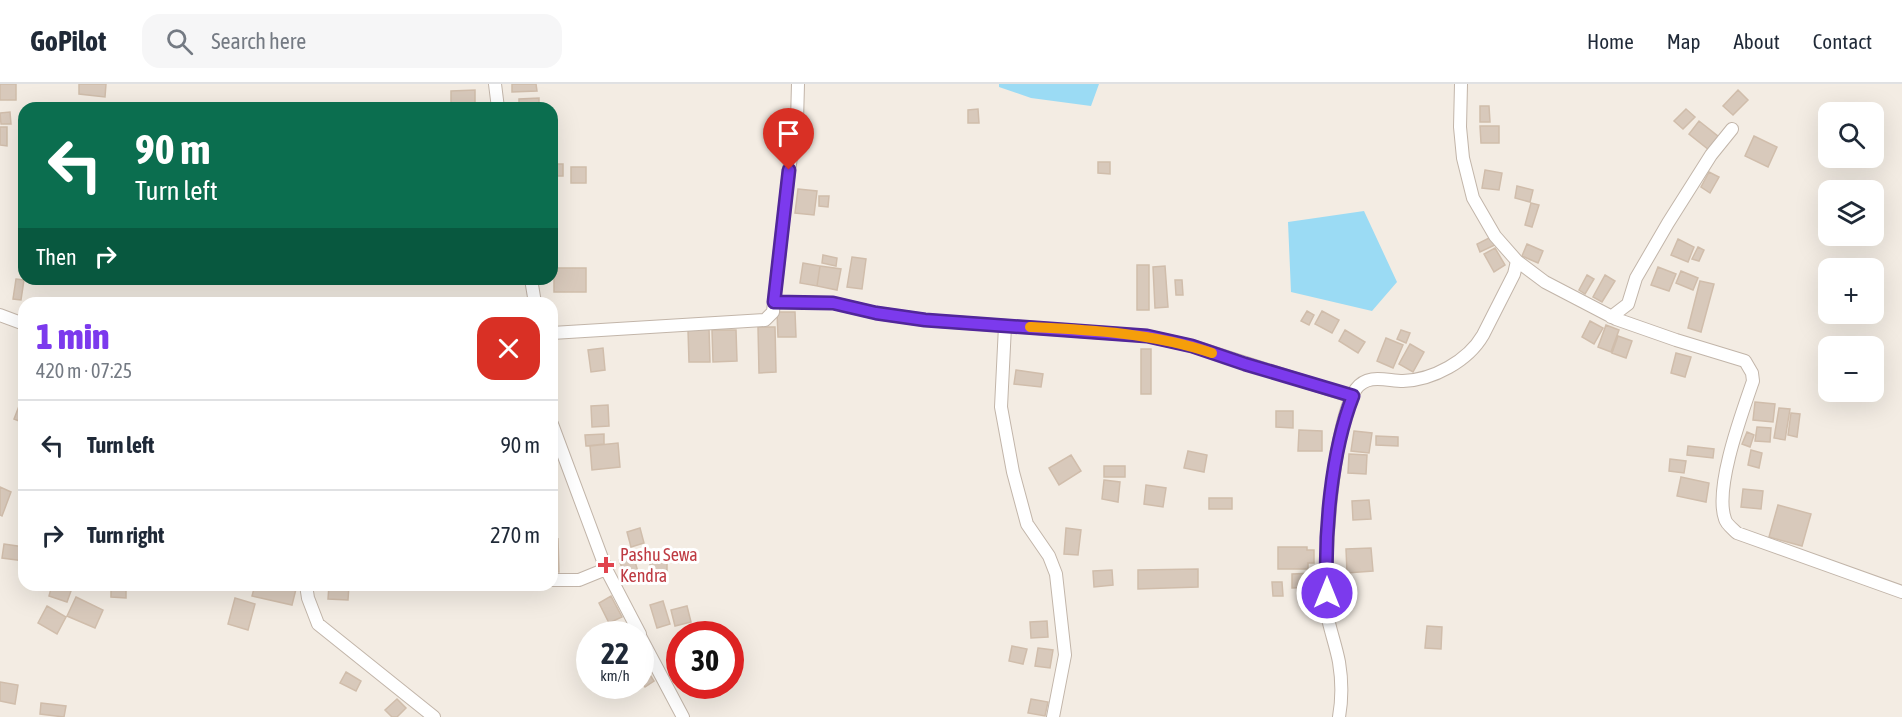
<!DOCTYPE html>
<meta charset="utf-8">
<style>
:root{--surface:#fff;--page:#f6f6f7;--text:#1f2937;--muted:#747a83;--line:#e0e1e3;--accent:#7c3aed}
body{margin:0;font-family:"Asap Condensed",sans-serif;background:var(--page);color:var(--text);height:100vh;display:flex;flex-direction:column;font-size:22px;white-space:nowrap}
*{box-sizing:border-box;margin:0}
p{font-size:20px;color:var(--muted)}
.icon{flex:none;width:33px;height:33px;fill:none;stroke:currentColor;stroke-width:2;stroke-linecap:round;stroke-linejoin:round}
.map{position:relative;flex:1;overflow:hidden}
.details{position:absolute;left:18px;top:213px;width:540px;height:294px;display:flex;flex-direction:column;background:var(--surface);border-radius:18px;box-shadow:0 6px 24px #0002}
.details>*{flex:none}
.hud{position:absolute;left:18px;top:18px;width:540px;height:183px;border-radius:18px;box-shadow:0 6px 24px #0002;background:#0b6e4f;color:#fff;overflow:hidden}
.tools{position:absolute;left:1818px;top:18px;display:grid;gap:12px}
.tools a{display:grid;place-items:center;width:66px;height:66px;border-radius:12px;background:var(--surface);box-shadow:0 6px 24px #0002;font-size:30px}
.speed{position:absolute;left:576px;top:537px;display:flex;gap:12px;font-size:30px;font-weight:700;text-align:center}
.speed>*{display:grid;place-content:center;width:78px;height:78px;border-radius:50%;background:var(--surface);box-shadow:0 6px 24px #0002;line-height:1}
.speed small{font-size:15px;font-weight:400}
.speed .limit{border:9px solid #d22;background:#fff;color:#111}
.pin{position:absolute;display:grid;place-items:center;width:51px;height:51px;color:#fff;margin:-62px -26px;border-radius:50% 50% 50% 0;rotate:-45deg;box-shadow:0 0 6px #0007}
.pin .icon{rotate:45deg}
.me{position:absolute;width:66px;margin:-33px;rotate:0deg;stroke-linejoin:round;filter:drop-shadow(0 0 4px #0008)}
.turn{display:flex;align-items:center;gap:21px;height:126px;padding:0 18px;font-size:27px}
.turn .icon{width:78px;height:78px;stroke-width:2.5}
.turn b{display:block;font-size:42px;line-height:51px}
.then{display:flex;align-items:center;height:57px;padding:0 18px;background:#0003;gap:12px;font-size:22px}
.round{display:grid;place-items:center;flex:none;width:63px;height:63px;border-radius:18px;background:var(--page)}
.summary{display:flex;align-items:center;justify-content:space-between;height:102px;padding:0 18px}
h1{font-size:36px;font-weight:800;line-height:45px;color:var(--accent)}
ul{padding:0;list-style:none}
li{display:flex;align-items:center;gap:18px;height:90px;padding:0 18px;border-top:2px solid var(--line)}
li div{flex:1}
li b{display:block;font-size:22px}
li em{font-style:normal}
header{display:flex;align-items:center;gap:36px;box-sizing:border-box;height:84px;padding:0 30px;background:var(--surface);border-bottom:2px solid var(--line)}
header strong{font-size:28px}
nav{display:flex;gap:33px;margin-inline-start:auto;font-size:21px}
.search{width:420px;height:54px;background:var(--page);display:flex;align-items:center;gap:15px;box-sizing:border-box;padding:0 21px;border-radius:18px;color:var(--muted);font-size:22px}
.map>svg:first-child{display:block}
.water{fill:#9bdbf4}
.building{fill:#d8c9bb;stroke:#d0bdab;stroke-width:1.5}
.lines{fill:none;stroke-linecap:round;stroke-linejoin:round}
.street-casing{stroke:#c2b5a9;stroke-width:14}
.street{stroke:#fff;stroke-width:12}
.route-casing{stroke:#51269a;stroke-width:15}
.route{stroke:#7c3aed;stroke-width:10}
.slow{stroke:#f59e0b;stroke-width:10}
.health-dot{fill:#e0444e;stroke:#fff;stroke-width:2}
.labels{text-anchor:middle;stroke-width:6;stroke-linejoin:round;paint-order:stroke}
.health-label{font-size:18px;fill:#be3a42;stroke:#fff;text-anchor:start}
</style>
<header>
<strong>GoPilot</strong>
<div class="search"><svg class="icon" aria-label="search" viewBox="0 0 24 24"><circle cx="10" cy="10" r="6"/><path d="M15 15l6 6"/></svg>Search here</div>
<nav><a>Home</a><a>Map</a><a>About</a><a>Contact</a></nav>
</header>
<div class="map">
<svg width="1902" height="633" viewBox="0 0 1902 633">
<rect width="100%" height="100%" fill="#f3ece3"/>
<path class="water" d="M 999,0 L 1099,0 L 1091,22 L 1031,14 L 999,3 Z
M 1364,127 L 1397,198 L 1372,227 L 1291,208 L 1288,138 Z"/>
<path class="building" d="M 0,0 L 16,0 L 16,16 L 0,16 Z
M 79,0 L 106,0 L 105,13 L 79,10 Z
M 512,0 L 536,0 L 537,7 L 512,8 Z
M 475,6 L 475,24 L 451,24 L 451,7 Z
M 1738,6 L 1748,16 L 1733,31 L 1723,22 Z
M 539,14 L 539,24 L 519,24 L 519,15 Z
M 1480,22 L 1489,22 L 1490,38 L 1480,38 Z
M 978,25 L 979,39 L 968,39 L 968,26 Z
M 1686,25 L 1695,33 L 1683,45 L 1674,37 Z
M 10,28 L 11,40 L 1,40 L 0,29 Z
M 1699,37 L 1719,53 L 1709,66 L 1689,50 Z
M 1480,42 L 1499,42 L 1499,59 L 1481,59 Z
M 0,43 L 7,43 L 7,62 L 0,61 Z
M 1754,52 L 1777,63 L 1768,83 L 1745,72 Z
M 1098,78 L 1110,78 L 1110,90 L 1098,89 Z
M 552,80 L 563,80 L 563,92 L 552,92 Z
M 571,83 L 586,83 L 586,99 L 571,99 Z
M 1485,86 L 1502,89 L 1499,106 L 1482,104 Z
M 1709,88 L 1719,93 L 1710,109 L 1701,103 Z
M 1517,102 L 1533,106 L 1530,118 L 1515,114 Z
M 798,105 L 817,107 L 814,131 L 795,129 Z
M 819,112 L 829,112 L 828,123 L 819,122 Z
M 1531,119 L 1539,121 L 1532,143 L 1525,141 Z
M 1491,153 L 1495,161 L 1480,168 L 1477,160 Z
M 1678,155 L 1694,163 L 1688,178 L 1671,171 Z
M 1527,160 L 1543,167 L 1538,179 L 1522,172 Z
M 1698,163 L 1704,166 L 1699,177 L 1692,175 Z
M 1495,164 L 1505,181 L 1494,188 L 1484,170 Z
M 823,171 L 837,174 L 836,182 L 822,179 Z
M 852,173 L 866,175 L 862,205 L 847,203 Z
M 803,179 L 820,182 L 817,202 L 800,199 Z
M 1137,181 L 1149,181 L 1149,226 L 1137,226 Z
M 820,182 L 841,185 L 837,206 L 817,202 Z
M 1165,182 L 1168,223 L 1155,224 L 1153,183 Z
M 1658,183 L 1676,190 L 1669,207 L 1651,201 Z
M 554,184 L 586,184 L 586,208 L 554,208 Z
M 1681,187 L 1698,194 L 1693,206 L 1676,199 Z
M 1587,191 L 1594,195 L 1585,210 L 1579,206 Z
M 1605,191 L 1615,197 L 1602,218 L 1593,213 Z
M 16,195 L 24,196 L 21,216 L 13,215 Z
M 1175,196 L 1182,196 L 1183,211 L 1176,211 Z
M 1700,197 L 1714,200 L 1701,248 L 1688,244 Z
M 1307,227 L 1314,231 L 1309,241 L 1301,237 Z
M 1322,227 L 1339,236 L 1332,249 L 1315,240 Z
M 777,228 L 795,228 L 796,253 L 778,253 Z
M 1590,237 L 1603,244 L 1594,260 L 1582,253 Z
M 1606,241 L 1619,246 L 1611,268 L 1598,263 Z
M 758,243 L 775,243 L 776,288 L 759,289 Z
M 709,245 L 710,278 L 689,278 L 688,246 Z
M 712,246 L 736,246 L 737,277 L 713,278 Z
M 1345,246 L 1365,258 L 1358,269 L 1339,257 Z
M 1401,246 L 1410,249 L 1406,259 L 1397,255 Z
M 1618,252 L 1632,257 L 1626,274 L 1612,269 Z
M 1386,254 L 1403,261 L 1393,284 L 1377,277 Z
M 1410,260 L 1424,268 L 1413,288 L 1399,280 Z
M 603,264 L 605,286 L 591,288 L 588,266 Z
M 1141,265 L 1151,265 L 1151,310 L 1141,310 Z
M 1676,269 L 1691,273 L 1685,293 L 1671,289 Z
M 1016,286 L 1043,290 L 1041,303 L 1014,300 Z
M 21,317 L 24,318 L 24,339 L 14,335 Z
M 1755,318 L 1775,320 L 1773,338 L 1753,336 Z
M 608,321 L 609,342 L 592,343 L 591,322 Z
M 1779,324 L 1790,325 L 1785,356 L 1774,354 Z
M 1276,327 L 1293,327 L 1293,344 L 1276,343 Z
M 1791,329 L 1800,330 L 1797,353 L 1788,351 Z
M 1757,343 L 1771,344 L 1770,358 L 1755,357 Z
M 1299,346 L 1322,347 L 1322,367 L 1298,367 Z
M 1354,347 L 1372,349 L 1369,369 L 1351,367 Z
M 1747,348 L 1754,351 L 1750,363 L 1742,360 Z
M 604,350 L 604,360 L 586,362 L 585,351 Z
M 1376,352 L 1398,353 L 1398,362 L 1376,361 Z
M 618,359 L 620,383 L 592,386 L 590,362 Z
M 1688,362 L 1714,365 L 1713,374 L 1687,371 Z
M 1751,366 L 1762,369 L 1759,384 L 1748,381 Z
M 1188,367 L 1207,371 L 1204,388 L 1184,384 Z
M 1349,370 L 1367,371 L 1366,390 L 1348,389 Z
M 1071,371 L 1081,387 L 1059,401 L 1049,384 Z
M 1670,375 L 1686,377 L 1684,389 L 1669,387 Z
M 1104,382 L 1125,382 L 1125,393 L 1104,393 Z
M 1681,393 L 1709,399 L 1706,418 L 1677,412 Z
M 1104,396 L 1120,398 L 1118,418 L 1102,415 Z
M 1146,401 L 1166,404 L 1163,423 L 1144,420 Z
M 0,403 L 11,408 L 2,432 L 0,431 Z
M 1743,405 L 1763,407 L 1761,425 L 1741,423 Z
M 1209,414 L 1232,414 L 1232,425 L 1209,425 Z
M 1369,416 L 1371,435 L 1353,436 L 1352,417 Z
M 1778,421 L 1811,430 L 1802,462 L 1769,453 Z
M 640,444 L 644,459 L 631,463 L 627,448 Z
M 1066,444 L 1081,446 L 1078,471 L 1064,470 Z
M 558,455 L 559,488 L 552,488 L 552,456 Z
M 4,460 L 24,463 L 24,477 L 2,474 Z
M 1278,463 L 1307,463 L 1307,466 L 1314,466 L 1314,479 L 1308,479 L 1308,485 L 1278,485 Z
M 1371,464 L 1373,487 L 1347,489 L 1346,465 Z
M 633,471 L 639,491 L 626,495 L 619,476 Z
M 650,477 L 667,478 L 667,499 L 650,499 Z
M 1198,485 L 1198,503 L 1138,505 L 1138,486 Z
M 1112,486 L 1113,501 L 1094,503 L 1093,487 Z
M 1314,489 L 1314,503 L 1292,504 L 1292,490 Z
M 1272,498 L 1282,498 L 1283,512 L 1273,512 Z
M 52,501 L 72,504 L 67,518 L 49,512 Z
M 111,501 L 126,501 L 126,514 L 111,513 Z
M 255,501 L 297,501 L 292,521 L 252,512 Z
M 329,501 L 349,501 L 348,516 L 328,515 Z
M 611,512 L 622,533 L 609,539 L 599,519 Z
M 76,513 L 103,526 L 95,544 L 67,532 Z
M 235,514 L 255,520 L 248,546 L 228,540 Z
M 663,517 L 670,540 L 657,544 L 650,521 Z
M 47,522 L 66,533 L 57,550 L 38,539 Z
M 687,522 L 691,538 L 675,542 L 671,526 Z
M 1047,537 L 1048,553 L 1031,554 L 1030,538 Z
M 1427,542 L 1442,543 L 1441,565 L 1425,564 Z
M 680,560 L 680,577 L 672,580 L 669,571 L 675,569 L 673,562 Z
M 1012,562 L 1027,565 L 1023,580 L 1009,577 Z
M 1038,564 L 1053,566 L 1050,584 L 1035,582 Z
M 647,586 L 654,597 L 645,603 L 640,595 L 640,591 Z
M 346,588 L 361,597 L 356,607 L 340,599 Z
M 0,598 L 18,601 L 15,620 L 0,617 Z
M 397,615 L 406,624 L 397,633 L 392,633 L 385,626 Z
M 1031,615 L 1048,618 L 1045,632 L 1028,629 Z
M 41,619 L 66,622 L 64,633 L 40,630 Z"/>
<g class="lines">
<g class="street-casing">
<path id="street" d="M 495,0 L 498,24
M 1461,0 L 1460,43 L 1463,74 L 1473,114 L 1495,152 L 1517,177 L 1545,198 L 1616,235 L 1676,256 L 1745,277 L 1752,289 L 1753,297 C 1742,329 1714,404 1725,435 C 1726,440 1733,445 1737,449 L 1902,508
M 531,195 L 535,219
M 774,218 L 833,219 L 876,229 L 925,236 L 1147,252 L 1192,262 L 1353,313
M 0,231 L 24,240
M 1611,233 L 1628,220 L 1636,194 L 1668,139 L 1711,71 L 1732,45
M 1005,242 L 1001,323 L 1013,388 L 1027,440 L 1049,472 L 1056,490 L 1065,571 L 1053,633
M 552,249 L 765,236 L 773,228 L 774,218 L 789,86 L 797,37 L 798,0
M 552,340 L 606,485 L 640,550
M 552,496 L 579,496 L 606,485
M 306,501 L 308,514 L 318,540 L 434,633
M 640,552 L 683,633
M 1339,633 C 1342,616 1342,596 1339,578 C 1336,562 1330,546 1327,530 C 1322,487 1333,338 1356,305 C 1368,289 1387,297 1403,297 C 1433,296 1468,277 1483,251 L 1514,190 L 1517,177"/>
</g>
<use href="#street" class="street"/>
</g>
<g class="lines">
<g class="route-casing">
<path id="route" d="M 789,86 L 774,218 L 833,219 L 876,229 L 925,236 L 1147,252 L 1192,262 L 1245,280 L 1353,312 C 1331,368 1324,450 1327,509"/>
</g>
<use href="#route" class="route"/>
<path class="slow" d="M 1030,243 C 1091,246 1154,249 1212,269"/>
</g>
<path class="health-dot" d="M603 472h6v6h6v6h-6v6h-6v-6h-6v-6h6z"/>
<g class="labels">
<g class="health-label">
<text x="620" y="477">Pashu Sewa<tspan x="620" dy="21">Kendra</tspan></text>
</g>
</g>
</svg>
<div class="tools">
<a><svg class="icon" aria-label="search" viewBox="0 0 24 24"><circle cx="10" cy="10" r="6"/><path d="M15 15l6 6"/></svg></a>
<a><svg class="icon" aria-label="layers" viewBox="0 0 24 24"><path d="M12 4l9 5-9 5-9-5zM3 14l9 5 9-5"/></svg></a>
<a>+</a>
<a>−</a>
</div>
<div class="speed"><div>22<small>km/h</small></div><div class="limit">30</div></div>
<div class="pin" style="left:789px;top:86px;background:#d93025"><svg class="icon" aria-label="arrive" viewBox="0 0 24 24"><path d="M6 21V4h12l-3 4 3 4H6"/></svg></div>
<svg class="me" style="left:1327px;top:509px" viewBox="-20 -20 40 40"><circle r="17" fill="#7c3aed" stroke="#fff" stroke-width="3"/><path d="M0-11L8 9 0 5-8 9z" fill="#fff"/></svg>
<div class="hud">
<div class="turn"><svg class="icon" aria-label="left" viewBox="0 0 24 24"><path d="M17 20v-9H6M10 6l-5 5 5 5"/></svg><div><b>90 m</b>Turn left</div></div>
<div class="then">Then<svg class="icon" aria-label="right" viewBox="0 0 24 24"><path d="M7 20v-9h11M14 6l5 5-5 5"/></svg></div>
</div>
<section class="details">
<div class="summary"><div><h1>1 min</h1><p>420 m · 07:25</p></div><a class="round" style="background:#d93025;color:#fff"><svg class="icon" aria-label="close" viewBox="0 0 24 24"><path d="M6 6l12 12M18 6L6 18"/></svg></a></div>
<ul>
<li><svg class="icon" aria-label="left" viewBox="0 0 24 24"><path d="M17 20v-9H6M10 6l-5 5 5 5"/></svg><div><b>Turn left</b></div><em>90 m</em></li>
<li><svg class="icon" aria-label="right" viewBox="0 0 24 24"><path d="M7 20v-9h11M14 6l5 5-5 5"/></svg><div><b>Turn right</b></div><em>270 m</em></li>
</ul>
</section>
</div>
